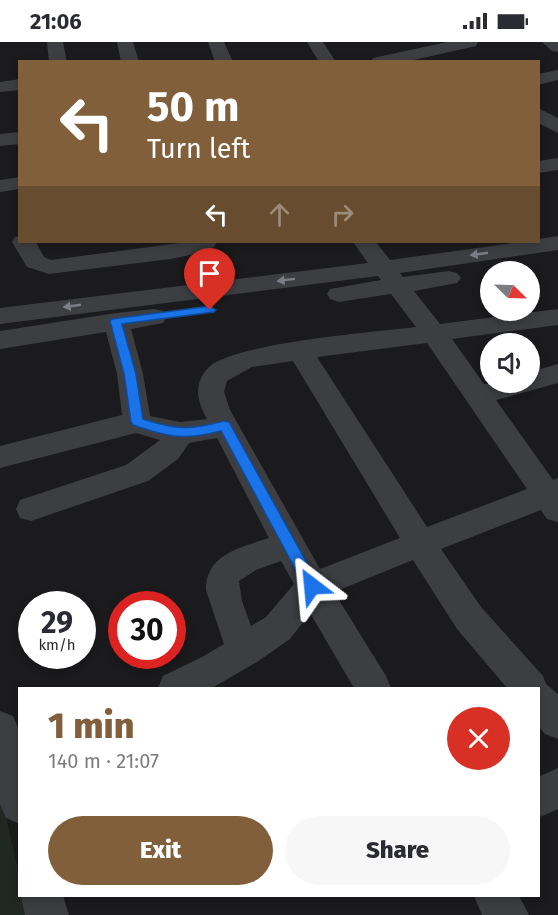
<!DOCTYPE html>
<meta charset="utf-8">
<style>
:root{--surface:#fff;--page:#f7f7f7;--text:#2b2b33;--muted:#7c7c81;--accent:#815f3b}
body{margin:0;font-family:"Fira Sans",sans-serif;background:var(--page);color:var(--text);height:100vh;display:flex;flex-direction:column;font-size:22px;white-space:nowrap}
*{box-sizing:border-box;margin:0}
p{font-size:20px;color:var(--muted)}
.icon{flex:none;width:33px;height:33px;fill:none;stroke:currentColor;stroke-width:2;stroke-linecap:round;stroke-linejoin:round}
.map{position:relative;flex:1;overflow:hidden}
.details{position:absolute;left:18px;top:645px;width:522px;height:210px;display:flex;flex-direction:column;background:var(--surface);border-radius:0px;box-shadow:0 3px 9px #0003}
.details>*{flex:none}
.top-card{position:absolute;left:18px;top:18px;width:522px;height:183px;border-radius:0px;box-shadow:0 3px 9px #0003;background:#815f3b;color:#fff;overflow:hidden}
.needle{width:39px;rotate:113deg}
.controls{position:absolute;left:480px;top:219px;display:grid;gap:12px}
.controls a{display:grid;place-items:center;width:60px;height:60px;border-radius:50%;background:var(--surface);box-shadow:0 3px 9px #0003;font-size:30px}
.speed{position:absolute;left:18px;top:549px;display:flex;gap:12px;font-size:30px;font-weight:700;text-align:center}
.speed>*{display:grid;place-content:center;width:78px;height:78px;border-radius:50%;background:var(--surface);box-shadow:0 3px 9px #0003;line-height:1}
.speed small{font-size:15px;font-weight:400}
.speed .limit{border:9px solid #d22;background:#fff;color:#111}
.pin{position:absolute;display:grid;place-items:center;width:51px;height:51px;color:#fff;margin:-62px -26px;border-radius:50% 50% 50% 0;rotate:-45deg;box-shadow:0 0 6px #0007}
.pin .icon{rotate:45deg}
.me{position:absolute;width:66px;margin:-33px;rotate:331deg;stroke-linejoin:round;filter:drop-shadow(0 0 4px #0008)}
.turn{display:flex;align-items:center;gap:21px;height:126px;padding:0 30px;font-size:27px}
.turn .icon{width:78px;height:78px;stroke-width:2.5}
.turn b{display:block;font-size:42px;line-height:51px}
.lanes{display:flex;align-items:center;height:57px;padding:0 30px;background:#0003;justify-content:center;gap:30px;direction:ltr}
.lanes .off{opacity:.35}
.round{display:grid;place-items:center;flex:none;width:63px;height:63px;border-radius:32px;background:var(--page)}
.head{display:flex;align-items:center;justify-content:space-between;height:102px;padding:0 30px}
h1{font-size:36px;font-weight:800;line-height:45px;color:var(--accent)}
.cta{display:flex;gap:12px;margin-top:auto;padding:12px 30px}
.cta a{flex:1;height:69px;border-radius:36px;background:var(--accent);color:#fff;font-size:24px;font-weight:800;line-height:69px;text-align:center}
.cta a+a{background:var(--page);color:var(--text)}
.status{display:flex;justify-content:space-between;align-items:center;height:42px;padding:0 30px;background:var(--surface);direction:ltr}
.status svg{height:16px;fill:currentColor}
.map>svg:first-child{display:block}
.green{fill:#212821}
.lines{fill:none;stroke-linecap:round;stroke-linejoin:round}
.minor{fill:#3c3e42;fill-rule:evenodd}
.oneway{fill:#7b7f85}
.route{fill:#1a73e8;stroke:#114b97;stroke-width:1.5}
</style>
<div class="status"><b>21:06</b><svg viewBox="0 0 49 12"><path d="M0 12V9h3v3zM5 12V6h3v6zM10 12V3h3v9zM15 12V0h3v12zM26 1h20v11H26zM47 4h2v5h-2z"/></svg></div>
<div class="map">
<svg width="558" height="873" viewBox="0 0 558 873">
<rect width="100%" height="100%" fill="#1b1b1d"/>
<path class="green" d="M 0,747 L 19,832 L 20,854 L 24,854 L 29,873 L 0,873 Z"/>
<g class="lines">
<path class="minor" d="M 47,0 L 63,0 L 67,20 L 49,20 Z
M 117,0 L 133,0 L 139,20 L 121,20 Z
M 208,0 L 224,0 L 233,20 L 215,20 Z
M 307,0 L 323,0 L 336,20 L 319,20 Z
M 447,0 L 478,0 L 476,4 L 405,20 L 371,20 L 373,16 Z
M 542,0 L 558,0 L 558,10 L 552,9 Z
M 558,28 L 558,38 L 538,43 L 538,32 Z
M 20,37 L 20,48 L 0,50 L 0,40 Z
M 538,66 L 558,76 L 558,91 L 538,81 Z
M 20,90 L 20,102 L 0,104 L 0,92 Z
M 558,116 L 558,128 L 538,131 L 538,119 Z
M 20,135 L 20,147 L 0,150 L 0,138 Z
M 20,194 L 20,200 L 36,200 L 44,215 L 51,218 L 187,200 L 217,200 L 214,205 L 199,211 L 171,217 L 49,232 L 27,225 L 12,200 L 15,195 Z
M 558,194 L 558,208 L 400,231 L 403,235 L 449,229 L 457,231 L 461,236 L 457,241 L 414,249 L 440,282 L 558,267 L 558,283 L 452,297 L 484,342 L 530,340 L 530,330 L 558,322 L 558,341 L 496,358 L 553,438 L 558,436 L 558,480 L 547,477 L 541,468 L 441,507 L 481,565 L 543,634 L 546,642 L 558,652 L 558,697 L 545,692 L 538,684 L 538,646 L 507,646 L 457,587 L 413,518 L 334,550 L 386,634 L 391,646 L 354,646 L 310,571 L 290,597 L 257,620 L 212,646 L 158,646 L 163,634 L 202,615 L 224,602 L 206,548 C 205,512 242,505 269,496 L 217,396 L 189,401 L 178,417 L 148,439 L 31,479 L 20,476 L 16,467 L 20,458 L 126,423 L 160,398 L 136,391 L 0,426 L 0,404 L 122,373 L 117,332 L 106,290 L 0,307 L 0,289 L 116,271 L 154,267 L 163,269 L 167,275 L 163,281 L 131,287 L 143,332 L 150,374 L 180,380 L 207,377 C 197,360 193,342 208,326 C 232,301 375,290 416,285 L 391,252 L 339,260 L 330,257 L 327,252 L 330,247 L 381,238 L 378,234 L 0,282 L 0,266 L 368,221 L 353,200 L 376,200 L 390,218 L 520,200 L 538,200 L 538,197 ZM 427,301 L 527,447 L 427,485 L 317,315 ZM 293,319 L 400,496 L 320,527 L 230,368 L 224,350 L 227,339 L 252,325 ZM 281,519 L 294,542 L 266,575 L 251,584 L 242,559 L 239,539 L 256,528 Z
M 0,669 L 13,674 L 20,690 L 20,782 L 6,776 L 0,762 Z
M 558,726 L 558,767 L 538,776 L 538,735 Z
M 21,854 L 63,854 L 69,873 L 25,873 Z
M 474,854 L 519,854 L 529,873 L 482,873 Z"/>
</g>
<defs><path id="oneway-solid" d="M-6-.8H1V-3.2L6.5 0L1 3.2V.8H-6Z" transform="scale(1.5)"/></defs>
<g class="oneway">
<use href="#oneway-solid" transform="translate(479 212) rotate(172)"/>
<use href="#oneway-solid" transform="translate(286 238) rotate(173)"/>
<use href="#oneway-solid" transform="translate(72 264) rotate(172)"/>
</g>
<path class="route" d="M 210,264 L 216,268 L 214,270 L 122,282 L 136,332 L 143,377 C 177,388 190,388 224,379 L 229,380 L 317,539 L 319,544 L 317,549 L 312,551 L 307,549 L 221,389 C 183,399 168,395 133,383 L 131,380 L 124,332 L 110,279 L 112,277 Z"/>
</svg>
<div class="controls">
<a><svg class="needle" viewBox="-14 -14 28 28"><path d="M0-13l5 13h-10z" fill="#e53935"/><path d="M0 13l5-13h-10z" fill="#7c7c81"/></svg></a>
<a><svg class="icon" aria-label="sound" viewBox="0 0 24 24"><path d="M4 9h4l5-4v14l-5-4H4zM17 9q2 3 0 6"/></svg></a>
</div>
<div class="speed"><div>29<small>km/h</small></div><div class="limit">30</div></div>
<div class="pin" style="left:210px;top:268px;background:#d93025"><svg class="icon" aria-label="arrive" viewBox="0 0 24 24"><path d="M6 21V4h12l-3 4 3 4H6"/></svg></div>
<svg class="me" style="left:312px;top:544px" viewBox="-20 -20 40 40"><path d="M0-17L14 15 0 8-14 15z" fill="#1a73e8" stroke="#fff" stroke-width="4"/></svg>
<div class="top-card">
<div class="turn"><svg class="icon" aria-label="left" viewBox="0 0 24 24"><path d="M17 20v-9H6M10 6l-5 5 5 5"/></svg><div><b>50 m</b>Turn left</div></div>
<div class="lanes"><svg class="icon" aria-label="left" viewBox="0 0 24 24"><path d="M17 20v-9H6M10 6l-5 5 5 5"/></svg><svg class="icon off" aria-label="ahead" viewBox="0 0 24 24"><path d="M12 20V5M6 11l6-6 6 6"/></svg><svg class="icon off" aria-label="right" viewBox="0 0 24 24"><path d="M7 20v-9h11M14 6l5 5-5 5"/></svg></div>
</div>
<section class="details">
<div class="head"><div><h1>1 min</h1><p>140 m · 21:07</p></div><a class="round" style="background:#d93025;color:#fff"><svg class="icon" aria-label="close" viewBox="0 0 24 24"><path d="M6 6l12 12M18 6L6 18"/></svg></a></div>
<div class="cta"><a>Exit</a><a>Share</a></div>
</section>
</div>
